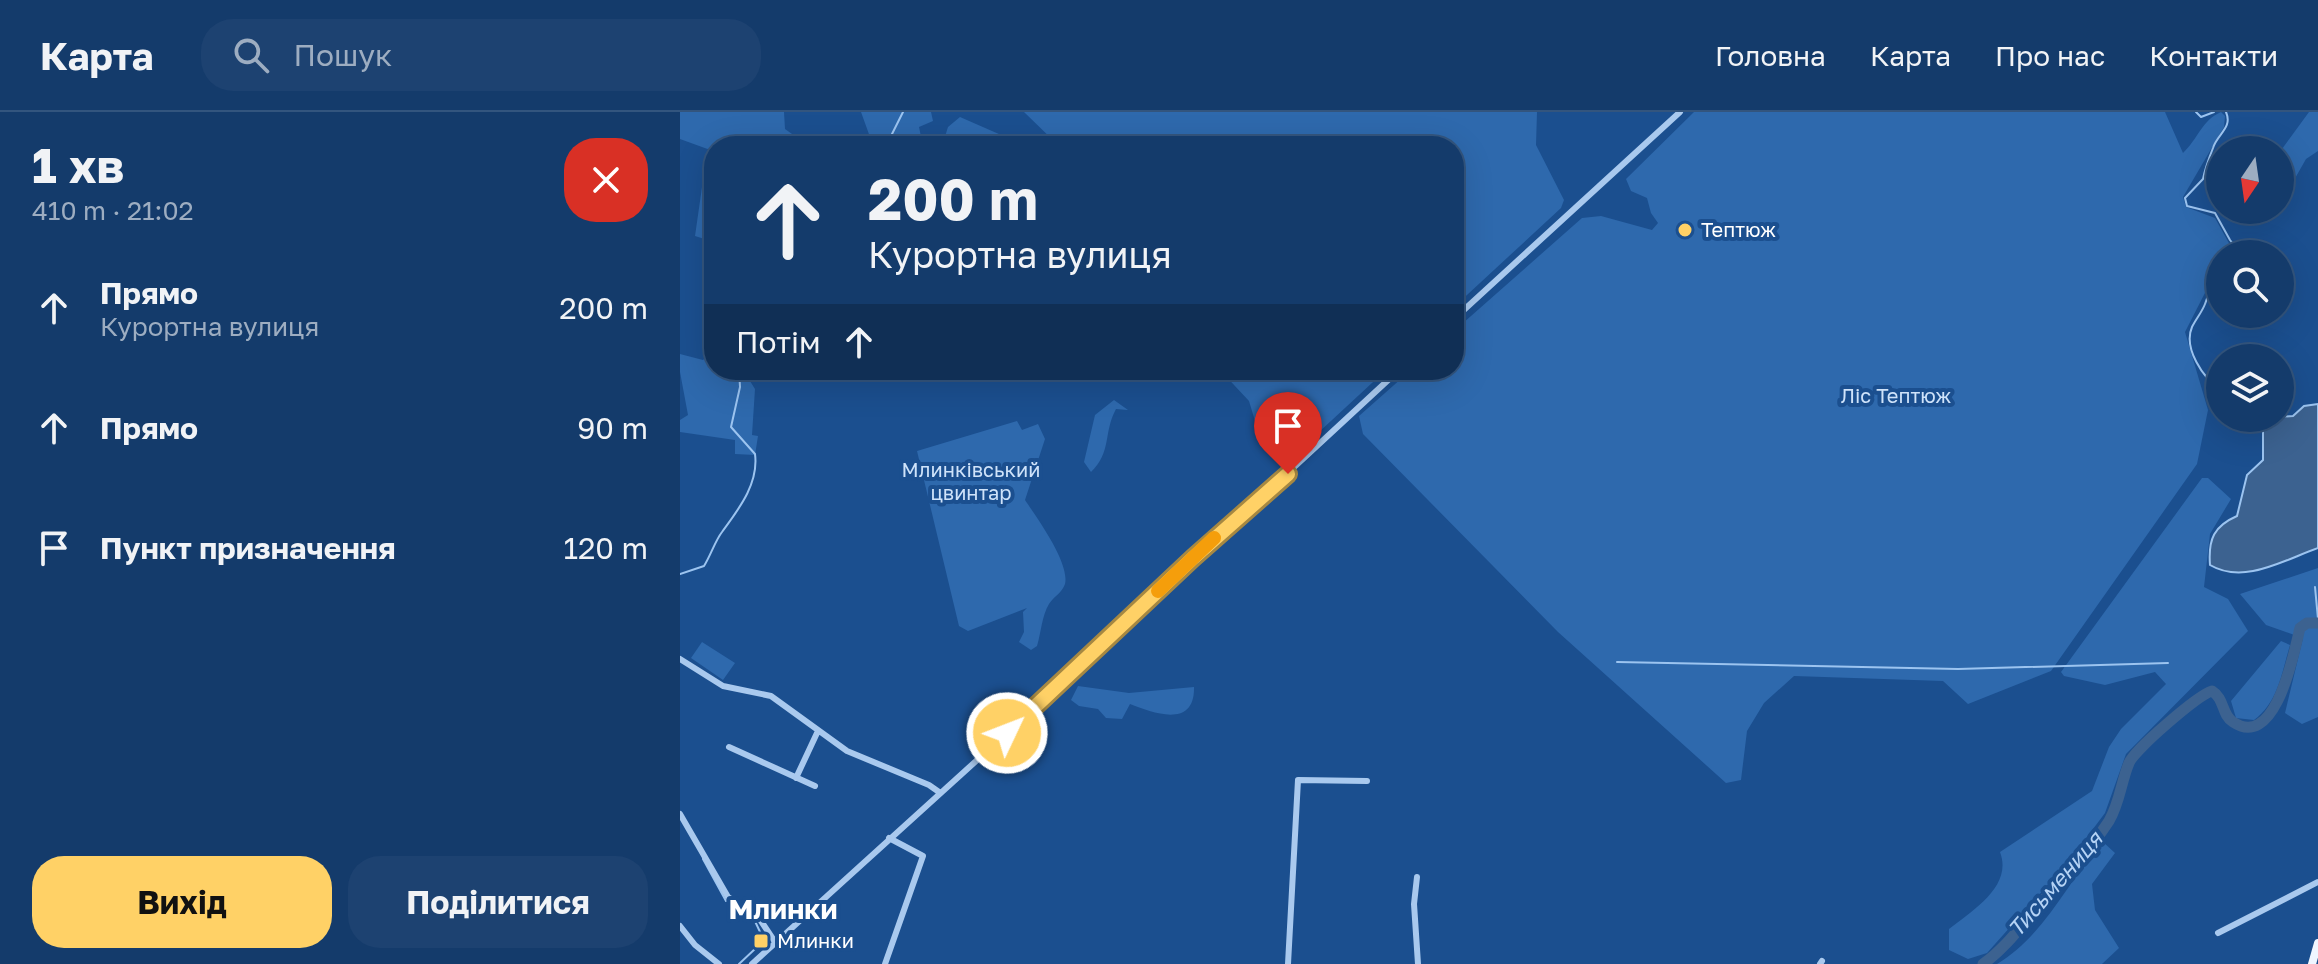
<!DOCTYPE html>
<html lang="uk">
<meta charset="utf-8">
<style>
:root{--surface:#143b6b;--page:#1d4271;--text:#f1f3f6;--muted:#9dadc1;--line:#33557e;--accent:#ffd166}
body{margin:0;font-family:"Golos Text",sans-serif;background:var(--page);color:var(--text);height:100vh;display:flex;flex-direction:column;font-size:30px;white-space:nowrap}
*{box-sizing:border-box;margin:0}
p{font-size:26px;color:var(--muted)}
.icon{flex:none;width:44px;height:44px;fill:none;stroke:currentColor;stroke-width:2;stroke-linecap:round;stroke-linejoin:round}
.map{position:relative;flex:1;overflow:hidden}
.sheet{display:flex;flex-direction:column;background:var(--surface);width:680px}
.sheet>*{flex:none}
.banner{position:absolute;left:24px;top:24px;width:760px;height:244px;border-radius:32px;box-shadow:0 8px 32px #0002,0 0 0 2px var(--line);background:#143b6b;color:var(--text);overflow:hidden}
.needle{width:52px;rotate:193deg}
.tools{position:absolute;left:1526px;top:24px;display:grid;gap:16px}
.tools a{display:grid;place-items:center;width:88px;height:88px;border-radius:50%;background:var(--surface);box-shadow:0 8px 32px #0002,0 0 0 2px var(--line);font-size:40px}
.pin{position:absolute;display:grid;place-items:center;width:68px;height:68px;color:#fff;margin:-82px -34px;border-radius:50% 50% 50% 0;rotate:-45deg;box-shadow:0 0 8px #0007}
.pin .icon{rotate:45deg}
.me{position:absolute;width:88px;margin:-44px;rotate:47deg;stroke-linejoin:round;filter:drop-shadow(0 0 6px #0008)}
.turn{display:flex;align-items:center;gap:28px;height:168px;padding:0 32px;font-size:36px}
.turn .icon{width:104px;height:104px;stroke-width:2.5}
.turn b{display:block;font-size:56px;line-height:68px}
.then{display:flex;align-items:center;height:76px;padding:0 32px;background:#0003;gap:16px;font-size:30px}
.round{display:grid;place-items:center;flex:none;width:84px;height:84px;border-radius:32px;background:var(--page)}
.summary{display:flex;align-items:center;justify-content:space-between;height:136px;padding:0 32px}
h1{font-size:48px;font-weight:700;line-height:60px}
.button{display:flex;gap:16px;margin-top:auto;padding:16px 32px}
.button a{flex:1;height:92px;border-radius:32px;background:var(--accent);color:#111;font-size:32px;font-weight:700;line-height:92px;text-align:center}
.button a+a{background:var(--page);color:var(--text)}
ul{padding:0;list-style:none}
li{display:flex;align-items:center;gap:24px;height:120px;padding:0 32px}
li div{flex:1}
li b{display:block;font-size:30px}
li em{font-style:normal}
header{display:flex;align-items:center;gap:48px;box-sizing:border-box;height:112px;padding:0 40px;background:var(--surface);border-bottom:2px solid var(--line)}
header strong{font-size:38px}
nav{display:flex;gap:44px;margin-inline-start:auto;font-size:28px}
.search{width:560px;height:72px;background:var(--page);display:flex;align-items:center;gap:20px;box-sizing:border-box;padding:0 28px;border-radius:32px;color:var(--muted);font-size:30px}
main{display:flex;flex:1;min-height:0}
.map>svg:first-child{display:block}
.green{fill:#2e69ad}
.water{fill:#3c6290;stroke:#9cc4f0;stroke-width:2}
.lines{fill:none;stroke-linecap:round;stroke-linejoin:round}
.stream{stroke:#9cc4f0;stroke-width:2}
.river{stroke:#3c6290;stroke-width:11}
.minor{stroke:#a9c9ee;stroke-width:6}
.major{stroke:#f0f6ff;stroke-width:8}
.route-casing{stroke:#a68842;stroke-width:20}
.route{stroke:#ffd166;stroke-width:14}
.slow{stroke:#f59e0b;stroke-width:14}
.poi-dot{fill:#ffd166;stroke:#1b4f8f;stroke-width:3}
.labels{text-anchor:middle;stroke-width:8;stroke-linejoin:round;paint-order:stroke}
.poi-label{font-size:20px;fill:#fff;stroke:#1b4f8f;text-anchor:start}
.park-label{font-size:20px;fill:#cfe3fa;stroke:#1b4f8f}
.water-label{font-size:22px;font-style:italic;fill:#b5d3f5;stroke:#1b4f8f}
.district-label{font-size:28px;font-weight:bold;fill:#fff;stroke:#1b4f8f}
</style>
<header>
<strong>Карта</strong>
<div class="search"><svg class="icon" aria-label="search" viewBox="0 0 24 24"><circle cx="10" cy="10" r="6"/><path d="M15 15l6 6"/></svg>Пошук</div>
<nav><a>Головна</a><a>Карта</a><a>Про нас</a><a>Контакти</a></nav>
</header>
<main>
<section class="sheet">
<div class="summary"><div><h1>1 хв</h1><p>410 m · 21:02</p></div><a class="round" style="background:#d93025;color:#fff"><svg class="icon" aria-label="close" viewBox="0 0 24 24"><path d="M6 6l12 12M18 6L6 18"/></svg></a></div>
<ul>
<li><svg class="icon" aria-label="ahead" viewBox="0 0 24 24"><path d="M12 20V5M6 11l6-6 6 6"/></svg><div><b>Прямо</b><p>Курортна вулиця</p></div><em>200 m</em></li>
<li><svg class="icon" aria-label="ahead" viewBox="0 0 24 24"><path d="M12 20V5M6 11l6-6 6 6"/></svg><div><b>Прямо</b></div><em>90 m</em></li>
<li><svg class="icon" aria-label="arrive" viewBox="0 0 24 24"><path d="M6 21V4h12l-3 4 3 4H6"/></svg><div><b>Пункт призначення</b></div><em>120 m</em></li>
</ul>
<div class="button"><a>Вихід</a><a>Поділитися</a></div>
</section>
<div class="map">
<svg width="1638" height="852" viewBox="0 0 1638 852">
<rect width="100%" height="100%" fill="#1b4f8f"/>
<path class="green" d="M 0,0 L 104,0 L 105,17 L 129,34 L 34,34 L 34,130 L 15,124 L 22,75 L 28,74 L 33,39 L 0,27 Z
M 181,0 L 251,0 L 253,9 L 239,15 L 243,34 L 158,34 L 190,25 Z
M 344,0 L 857,0 L 856,33 L 884,88 L 881,96 L 774,195 L 774,34 L 379,34 Z
M 1014,0 L 1485,0 L 1503,41 C 1518,27 1522,8 1541,0 L 1545,4 L 1544,15 L 1503,85 L 1506,95 L 1535,106 L 1555,142 L 1540,142 L 1540,169 L 1529,173 L 1505,220 L 1528,298 L 1517,352 L 1371,559 L 1288,592 L 1263,569 L 1114,564 L 1084,591 L 1067,619 L 1061,668 L 1046,671 L 878,520 L 683,322 L 679,304 L 731,258 L 774,258 L 774,219 L 902,106 L 921,104 L 972,118 L 978,111 L 971,101 L 967,86 L 951,79 L 946,67 Z
M 1629,0 L 1638,0 L 1638,39 L 1626,47 L 1605,84 L 1600,81 L 1602,37 Z
M 280,5 L 328,26 L 334,34 L 262,34 L 268,15 Z
M 0,242 L 23,248 L 28,243 L 34,244 L 34,258 L 63,258 L 75,277 L 72,323 L 78,324 L 75,343 L 55,342 L 55,328 L 0,320 L 0,308 L 8,303 L 0,260 Z
M 540,258 L 706,258 L 611,346 L 578,319 L 569,289 Z
M 434,288 L 448,298 L 436,297 C 423,321 432,340 411,360 L 404,350 L 415,303 Z
M 337,309 L 342,318 L 358,312 L 365,327 L 345,388 C 357,406 390,451 385,472 C 382,481 374,484 369,492 C 362,503 361,521 357,534 L 351,538 L 339,530 L 344,520 L 343,500 L 347,496 L 288,519 L 279,514 L 237,339 Z
M 1522,366 L 1528,366 L 1551,387 L 1530,422 L 1524,475 L 1548,487 L 1568,519 L 1446,642 L 1425,701 L 1389,749 L 1307,841 L 1288,847 L 1269,838 L 1269,817 C 1293,798 1333,774 1320,740 L 1412,679 L 1429,635 L 1441,617 L 1486,572 L 1475,560 L 1425,573 L 1384,564 L 1381,560 Z
M 1638,456 L 1638,605 L 1622,612 L 1605,601 L 1623,526 L 1586,513 L 1560,482 Z
M 1601,529 L 1610,533 C 1602,560 1598,591 1574,608 L 1556,606 L 1551,589 Z
M 22,530 L 55,551 L 43,568 L 11,546 Z
M 398,574 L 449,581 L 514,575 C 515,617 473,601 450,592 L 442,607 L 426,606 L 418,597 L 399,594 L 391,588 Z
M 1422,729 L 1435,741 L 1412,772 L 1415,798 L 1439,836 L 1422,852 L 1317,852 C 1364,824 1388,770 1422,729 Z"/>
<path class="water" d="M 1638,292 L 1638,436 C 1604,448 1564,473 1530,453 C 1528,427 1534,414 1557,404 L 1567,363 L 1583,348 L 1583,319 L 1579,306 L 1613,304 L 1624,294 Z"/>
<g class="lines">
<path class="stream" d="M 1516,0 L 1521,5 L 1534,0
M 1546,0 C 1553,16 1537,22 1533,36 C 1529,46 1525,56 1523,67 L 1505,86 L 1507,94 L 1535,101 L 1550,128 L 1561,142
M 206,34 L 223,0
M 1540,172 C 1529,176 1529,182 1525,192 C 1522,200 1516,207 1512,215 C 1503,236 1523,266 1540,277
M 0,462 L 24,454 C 31,443 35,429 42,420 C 58,398 79,372 75,342 L 51,315 L 60,275 L 59,258
M 1635,475 L 1638,507
M 937,550 L 1278,557 L 1488,551
M 23,747 L 46,789
M 50,794 L 68,801
M 59,852 L 76,836 L 81,822 L 73,805"/>
<path class="river" d="M 1303,852 C 1327,835 1343,811 1362,790 C 1386,764 1410,738 1429,709 C 1440,690 1441,670 1449,651 C 1454,638 1518,583 1532,579 C 1545,587 1541,602 1553,610 C 1596,639 1614,540 1620,516 L 1627,511 L 1638,511"/>
<path class="minor" d="M 774,207 L 1000,0
M 0,547 L 43,574 L 91,584 L 167,639 L 249,673 L 259,680
M 49,635 L 135,674
M 116,666 L 137,621
M 0,702 L 48,785 L 79,806 L 95,830
M 737,765 L 734,792 L 738,852
M 0,814 L 15,833 L 39,852
M 1538,821 L 1638,770
M 72,852 L 327,621 L 719,258
M 205,852 L 243,744 L 209,726
M 608,852 L 618,668 L 687,669
M 1140,852 L 1142,849"/>
<path class="major" d="M 1632,852 L 1638,831"/>
</g>
<g class="lines">
<g class="route-casing">
<path id="route" d="M 327,621 L 513,446 L 608,362"/>
</g>
<use href="#route" class="route"/>
<path class="slow" d="M 478,479 L 534,426"/>
</g>
<g class="poi-dot">
<circle cx="1005" cy="118" r="8"/>
<rect x="73" y="821" width="16" height="16" rx="4"/>
</g>
<g class="labels">
<g class="poi-label">
<text x="1021" y="125">Тептюж</text>
<text x="97" y="836">Млинки</text>
</g>
<g class="park-label">
<text x="1216" y="291">Ліс Тептюж</text>
<text x="291" y="365">Млинківський<tspan x="291" dy="23">цвинтар</tspan></text>
</g>
<g class="water-label">
<text transform="translate(1375 772) rotate(-49)" y="8">Тисьмениця</text>
</g>
<g class="district-label">
<text x="103" y="807">Млинки</text>
</g>
</g>
</svg>
<div class="tools">
<a><svg class="needle" viewBox="-14 -14 28 28"><path d="M0-13l5 13h-10z" fill="#e53935"/><path d="M0 13l5-13h-10z" fill="#9dadc1"/></svg></a>
<a><svg class="icon" aria-label="search" viewBox="0 0 24 24"><circle cx="10" cy="10" r="6"/><path d="M15 15l6 6"/></svg></a>
<a><svg class="icon" aria-label="layers" viewBox="0 0 24 24"><path d="M12 4l9 5-9 5-9-5zM3 14l9 5 9-5"/></svg></a>
</div>
<div class="pin" style="left:608px;top:362px;background:#d93025"><svg class="icon" aria-label="arrive" viewBox="0 0 24 24"><path d="M6 21V4h12l-3 4 3 4H6"/></svg></div>
<svg class="me" style="left:327px;top:621px" viewBox="-20 -20 40 40"><circle r="17" fill="#ffd166" stroke="#fff" stroke-width="3"/><path d="M0-11L8 9 0 5-8 9z" fill="#fff"/></svg>
<div class="banner">
<div class="turn"><svg class="icon" aria-label="ahead" viewBox="0 0 24 24"><path d="M12 20V5M6 11l6-6 6 6"/></svg><div><b>200 m</b>Курортна вулиця</div></div>
<div class="then">Потім<svg class="icon" aria-label="ahead" viewBox="0 0 24 24"><path d="M12 20V5M6 11l6-6 6 6"/></svg></div>
</div>
</div>
</main>
